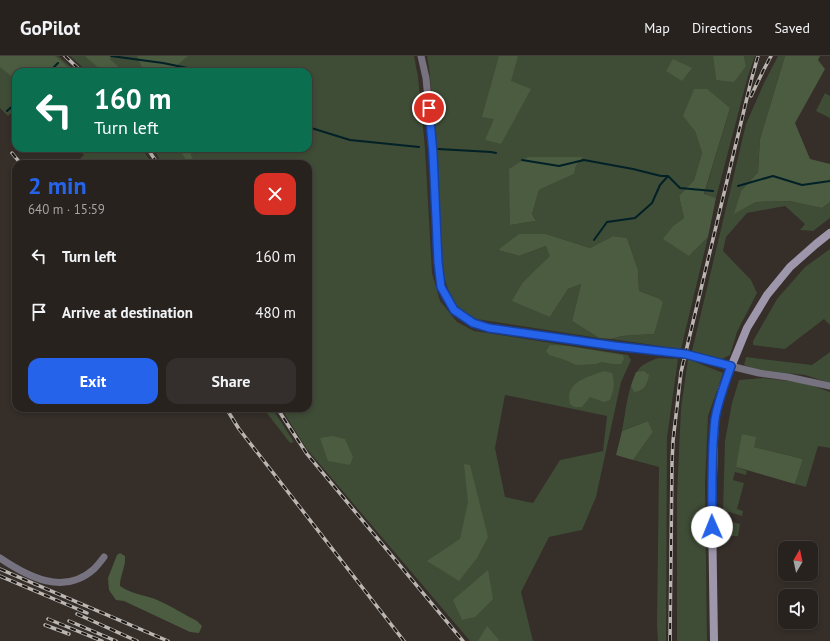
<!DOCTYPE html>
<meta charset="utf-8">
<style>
:root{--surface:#28221f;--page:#342f2c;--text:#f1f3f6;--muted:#a5a4a4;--line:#443f3d;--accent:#2563eb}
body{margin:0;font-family:"PT Sans",sans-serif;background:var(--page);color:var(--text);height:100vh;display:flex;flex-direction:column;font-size:15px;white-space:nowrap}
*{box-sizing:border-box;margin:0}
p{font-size:13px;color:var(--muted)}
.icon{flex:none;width:22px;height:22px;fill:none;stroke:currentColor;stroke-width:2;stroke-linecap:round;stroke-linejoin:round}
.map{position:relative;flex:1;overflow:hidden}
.sheet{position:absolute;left:12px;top:104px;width:300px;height:252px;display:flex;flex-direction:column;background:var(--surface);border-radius:12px;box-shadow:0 2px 6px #0003,0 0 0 1px var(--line)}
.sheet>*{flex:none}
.hud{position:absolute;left:12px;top:12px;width:300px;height:84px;border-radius:12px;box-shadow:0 2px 6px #0003,0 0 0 1px var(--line);background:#0b6e4f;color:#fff;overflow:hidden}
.needle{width:26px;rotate:9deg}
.controls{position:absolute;left:778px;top:485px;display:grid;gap:8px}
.controls a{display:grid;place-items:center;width:40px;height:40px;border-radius:8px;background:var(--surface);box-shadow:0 2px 6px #0003,0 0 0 1px var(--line);font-size:20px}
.pin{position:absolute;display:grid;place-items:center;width:34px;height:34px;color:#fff;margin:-17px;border:2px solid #fff;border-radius:50%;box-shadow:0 1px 4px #0007}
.me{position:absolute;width:44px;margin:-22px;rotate:359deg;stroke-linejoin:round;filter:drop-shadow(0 0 3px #0008)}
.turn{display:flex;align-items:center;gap:14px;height:84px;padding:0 16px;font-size:18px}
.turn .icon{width:52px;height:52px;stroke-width:2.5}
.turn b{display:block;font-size:28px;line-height:34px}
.round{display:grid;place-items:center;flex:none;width:42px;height:42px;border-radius:12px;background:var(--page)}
.summary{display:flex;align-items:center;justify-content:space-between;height:68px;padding:0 16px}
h1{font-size:24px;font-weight:600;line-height:30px;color:var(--accent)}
.cta{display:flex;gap:8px;margin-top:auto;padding:8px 16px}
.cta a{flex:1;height:46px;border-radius:12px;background:var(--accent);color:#fff;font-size:16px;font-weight:600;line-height:46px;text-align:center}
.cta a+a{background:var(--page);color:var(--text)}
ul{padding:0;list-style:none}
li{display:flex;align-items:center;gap:12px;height:56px;padding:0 16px}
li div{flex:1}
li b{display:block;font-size:15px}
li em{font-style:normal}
header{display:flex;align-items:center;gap:24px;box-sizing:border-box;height:56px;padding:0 20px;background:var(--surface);border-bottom:1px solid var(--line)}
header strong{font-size:19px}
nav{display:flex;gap:22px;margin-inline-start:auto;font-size:14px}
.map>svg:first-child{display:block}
.green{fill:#3f4c36;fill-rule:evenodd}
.forest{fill:#4c5c41}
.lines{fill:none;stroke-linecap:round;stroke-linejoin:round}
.stream{stroke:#022127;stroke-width:2}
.street{stroke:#76727f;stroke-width:7}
.secondary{stroke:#9e97ac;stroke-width:8}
.rail-casing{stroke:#bbb6b2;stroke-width:3.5}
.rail{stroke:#1a1715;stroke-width:2;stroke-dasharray:6;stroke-linecap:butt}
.route-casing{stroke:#184099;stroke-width:10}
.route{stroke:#2563eb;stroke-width:7}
</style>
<header>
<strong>GoPilot</strong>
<nav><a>Map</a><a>Directions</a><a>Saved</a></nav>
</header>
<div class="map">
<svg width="830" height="585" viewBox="0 0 830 585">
<rect width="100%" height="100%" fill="#352e29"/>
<path class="green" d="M 0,0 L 58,0 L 77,16 L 16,16 L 16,52 L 8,60 L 0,52 Z
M 70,0 L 414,0 L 418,21 L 425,92 L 432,217 L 440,245 L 457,266 L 474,275 L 628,299 L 631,304 L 621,326 L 596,441 L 582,474 L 549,481 L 521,536 L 533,585 L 470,585 L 306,392 L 281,352 L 308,352 L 308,108 L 162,108 L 153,92 L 308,92 L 308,16 L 88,16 ZM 505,339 L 607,360 L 603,395 L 560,404 L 533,447 L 505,441 L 495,392 Z
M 427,0 L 713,0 L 716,24 L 746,10 L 744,0 L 755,0 L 748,20 L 716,142 L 704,139 L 730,52 L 695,75 L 702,97 L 694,124 L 679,140 L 684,162 L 674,169 L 689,200 L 708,181 L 681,293 L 611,283 L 622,280 L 654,278 L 658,242 L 639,235 L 638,214 L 627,182 L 613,180 L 590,192 L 546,178 L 498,194 L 519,200 L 546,190 L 551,200 L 523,226 L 550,261 L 568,233 L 581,228 L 572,265 L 599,282 L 476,263 L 458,252 L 448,233 L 442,214 L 438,109 L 429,12 ZM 529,101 L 583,102 L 576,110 L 574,118 L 539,134 L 532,158 L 536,165 L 510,169 Z
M 778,0 L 785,0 L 760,83 L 758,116 L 741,135 L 735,157 L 756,146 L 789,145 L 822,152 L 830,146 L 830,162 L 813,175 L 800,174 L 805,168 L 785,150 L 747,157 L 726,181 L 723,195 L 751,224 L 757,237 L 737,276 L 730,299 L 722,303 L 692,295 L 746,68 L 764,27 Z
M 825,37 L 830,40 L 830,62 L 816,55 Z
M 77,92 L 142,92 L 152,108 L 75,108 L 84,99 Z
M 830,193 L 830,269 L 824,263 L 785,293 L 753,289 L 753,285 L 777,243 L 805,211 Z
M 830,296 L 830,327 L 805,319 L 759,314 L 744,309 L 746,301 L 812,309 Z
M 658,302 L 678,303 L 667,382 L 666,585 L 658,585 L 657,569 L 659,411 L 633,404 L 653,376 L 648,365 L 622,375 C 626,357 628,320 643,309 C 647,306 653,304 658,302 Z
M 688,303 L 723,317 L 708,360 L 705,428 L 707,585 L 677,585 L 677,439 L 681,352 Z
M 763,322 L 806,327 L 830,336 L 830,392 L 818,390 L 806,431 L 795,428 L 803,403 L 754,391 L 736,411 L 747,415 L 746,419 L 735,416 L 733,424 L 744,427 L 737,453 L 743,455 L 742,460 L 723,454 L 725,385 L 732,347 L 739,324 Z
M 263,352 L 272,352 L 294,386 L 290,387 Z
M 724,464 L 740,468 L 738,480 L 723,480 Z"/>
<path class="forest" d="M 0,0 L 55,0 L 74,16 L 16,16 L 16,24 L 0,11 Z
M 85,0 L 111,0 L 110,3 L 124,16 L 103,16 Z
M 137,0 L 188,0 L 174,12 L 153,11 L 155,16 L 144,16 Z
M 499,0 L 518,0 L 511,25 L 531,33 L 501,88 L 485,84 L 494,63 L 482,61 Z
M 713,0 L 744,0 L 746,10 L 734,26 L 716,24 Z
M 785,0 L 820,0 L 818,4 L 825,13 L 795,67 L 810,103 L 830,108 L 830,146 L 822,152 L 789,145 L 756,146 L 734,158 L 741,135 L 758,116 L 760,83 Z
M 673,3 L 692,12 L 682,25 L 666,15 Z
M 694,33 L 707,33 L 730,52 L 704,138 L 716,142 L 708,181 L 689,200 L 663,183 L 674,169 L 684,162 L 679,140 L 694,124 L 702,97 L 695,75 L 683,60 Z
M 179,92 L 188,92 L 195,108 L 188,108 Z
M 528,101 L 583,101 L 576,110 L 574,118 L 539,134 L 532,158 L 536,165 L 510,169 L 509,113 Z
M 519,178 L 546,178 L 590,192 L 613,180 L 627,182 L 638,214 L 639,235 L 658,242 L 663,246 L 654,278 L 622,280 L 611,283 L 599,282 L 572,265 L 581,228 L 568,233 L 550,261 L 512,245 L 523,226 L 550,200 L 546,190 L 519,200 L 498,194 Z
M 550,289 L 567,290 L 623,299 L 624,303 L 621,308 L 613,308 L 602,306 L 596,308 L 576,309 L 565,304 L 549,299 L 546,295 Z
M 604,315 L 612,317 C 615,327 614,334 610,344 L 604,346 L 590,341 L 582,351 L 574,351 L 570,348 C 564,326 588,321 604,315 Z
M 644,315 L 649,319 C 647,329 644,335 634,336 L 631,330 L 636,316 Z
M 648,365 L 653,376 L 633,404 L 616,399 L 622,375 Z
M 742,378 L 756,381 L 754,391 L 803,403 L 795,428 L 736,411 Z
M 333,380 L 345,383 L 353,401 L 350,409 L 328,405 L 320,382 Z
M 464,408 L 470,409 L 488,481 L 477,502 L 459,525 L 427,505 L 460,483 L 468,446 Z
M 120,497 L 125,500 C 126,511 120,519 120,530 C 130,537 143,539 155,543 C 170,549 183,558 197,565 L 202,570 L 199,577 L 190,576 L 124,545 L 116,544 L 109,534 L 108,522 L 117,499 Z
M 488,514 L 493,543 L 475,561 L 462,564 L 453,544 Z
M 487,570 L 499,584 L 498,585 L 478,585 Z"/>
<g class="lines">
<path class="stream" d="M 111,0 L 163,7 L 207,16
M 49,16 L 58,7
M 7,55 L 16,47
M 308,71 L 350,84 L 419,91
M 438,93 L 491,96 L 496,97
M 522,104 L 559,110 L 584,104 L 633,113 L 661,120 L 668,120 L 680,132 L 713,135
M 738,130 L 773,120 L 802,129 L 830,125
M 594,184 L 607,166 L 635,162 L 652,147 L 660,129 L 668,120"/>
<path class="street" d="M 421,0 L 426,22 L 433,98 L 438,207 L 441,231 L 454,254 L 473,267 L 489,272 L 615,290 L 685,299 L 759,317 L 788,321 L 830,330
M 0,502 C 28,521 64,540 94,513 C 97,510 101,505 104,501"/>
<path class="secondary" d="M 714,585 L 712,457 L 714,385 L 715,362 L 722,333 L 747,272 L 767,239 L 790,211 L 816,188 L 830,177"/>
<g class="rail-casing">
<path id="rail" d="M 65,0 L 82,16
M 751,40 L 763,15 L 771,0
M 147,92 L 158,108
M 12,97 L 21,108
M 226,352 L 239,373 L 404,585
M 277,352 L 307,398 L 463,585
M 0,513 L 168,585
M 0,520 L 87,557
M 77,558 L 137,585
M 48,563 L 102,585
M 69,565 L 116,585
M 45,569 L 69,578
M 670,585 L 672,407 L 673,385 L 681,316 L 751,25 L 758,0"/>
</g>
<use href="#rail" class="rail"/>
</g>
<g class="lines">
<g class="route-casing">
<path id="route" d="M 429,52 L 433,98 L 438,206 L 441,231 L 454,254 L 473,267 L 489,272 L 615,290 L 685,298 L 731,310 C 725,327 718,345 715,363 C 711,398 712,435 712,471"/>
</g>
<use href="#route" class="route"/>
</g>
</svg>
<div class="controls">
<a><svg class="needle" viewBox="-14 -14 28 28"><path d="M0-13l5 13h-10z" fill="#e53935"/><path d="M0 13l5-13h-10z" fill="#a5a4a4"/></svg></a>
<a><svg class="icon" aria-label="sound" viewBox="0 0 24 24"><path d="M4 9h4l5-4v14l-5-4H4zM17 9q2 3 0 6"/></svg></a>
</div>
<div class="pin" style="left:429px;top:52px;background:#d93025"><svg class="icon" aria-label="arrive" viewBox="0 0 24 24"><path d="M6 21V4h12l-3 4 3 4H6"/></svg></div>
<svg class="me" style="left:712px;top:471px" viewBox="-20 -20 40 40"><circle r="19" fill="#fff"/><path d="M0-13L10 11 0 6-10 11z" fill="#2563eb"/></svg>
<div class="hud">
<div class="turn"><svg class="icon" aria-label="left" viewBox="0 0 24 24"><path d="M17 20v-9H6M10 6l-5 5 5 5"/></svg><div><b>160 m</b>Turn left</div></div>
</div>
<section class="sheet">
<div class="summary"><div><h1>2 min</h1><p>640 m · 15:59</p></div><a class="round" style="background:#d93025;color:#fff"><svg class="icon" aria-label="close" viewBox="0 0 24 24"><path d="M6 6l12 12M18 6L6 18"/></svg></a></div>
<ul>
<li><svg class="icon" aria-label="left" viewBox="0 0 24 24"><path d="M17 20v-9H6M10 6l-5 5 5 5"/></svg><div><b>Turn left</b></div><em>160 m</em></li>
<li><svg class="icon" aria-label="arrive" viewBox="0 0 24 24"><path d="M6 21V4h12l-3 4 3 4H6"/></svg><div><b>Arrive at destination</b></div><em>480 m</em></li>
</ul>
<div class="cta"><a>Exit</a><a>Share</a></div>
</section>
</div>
